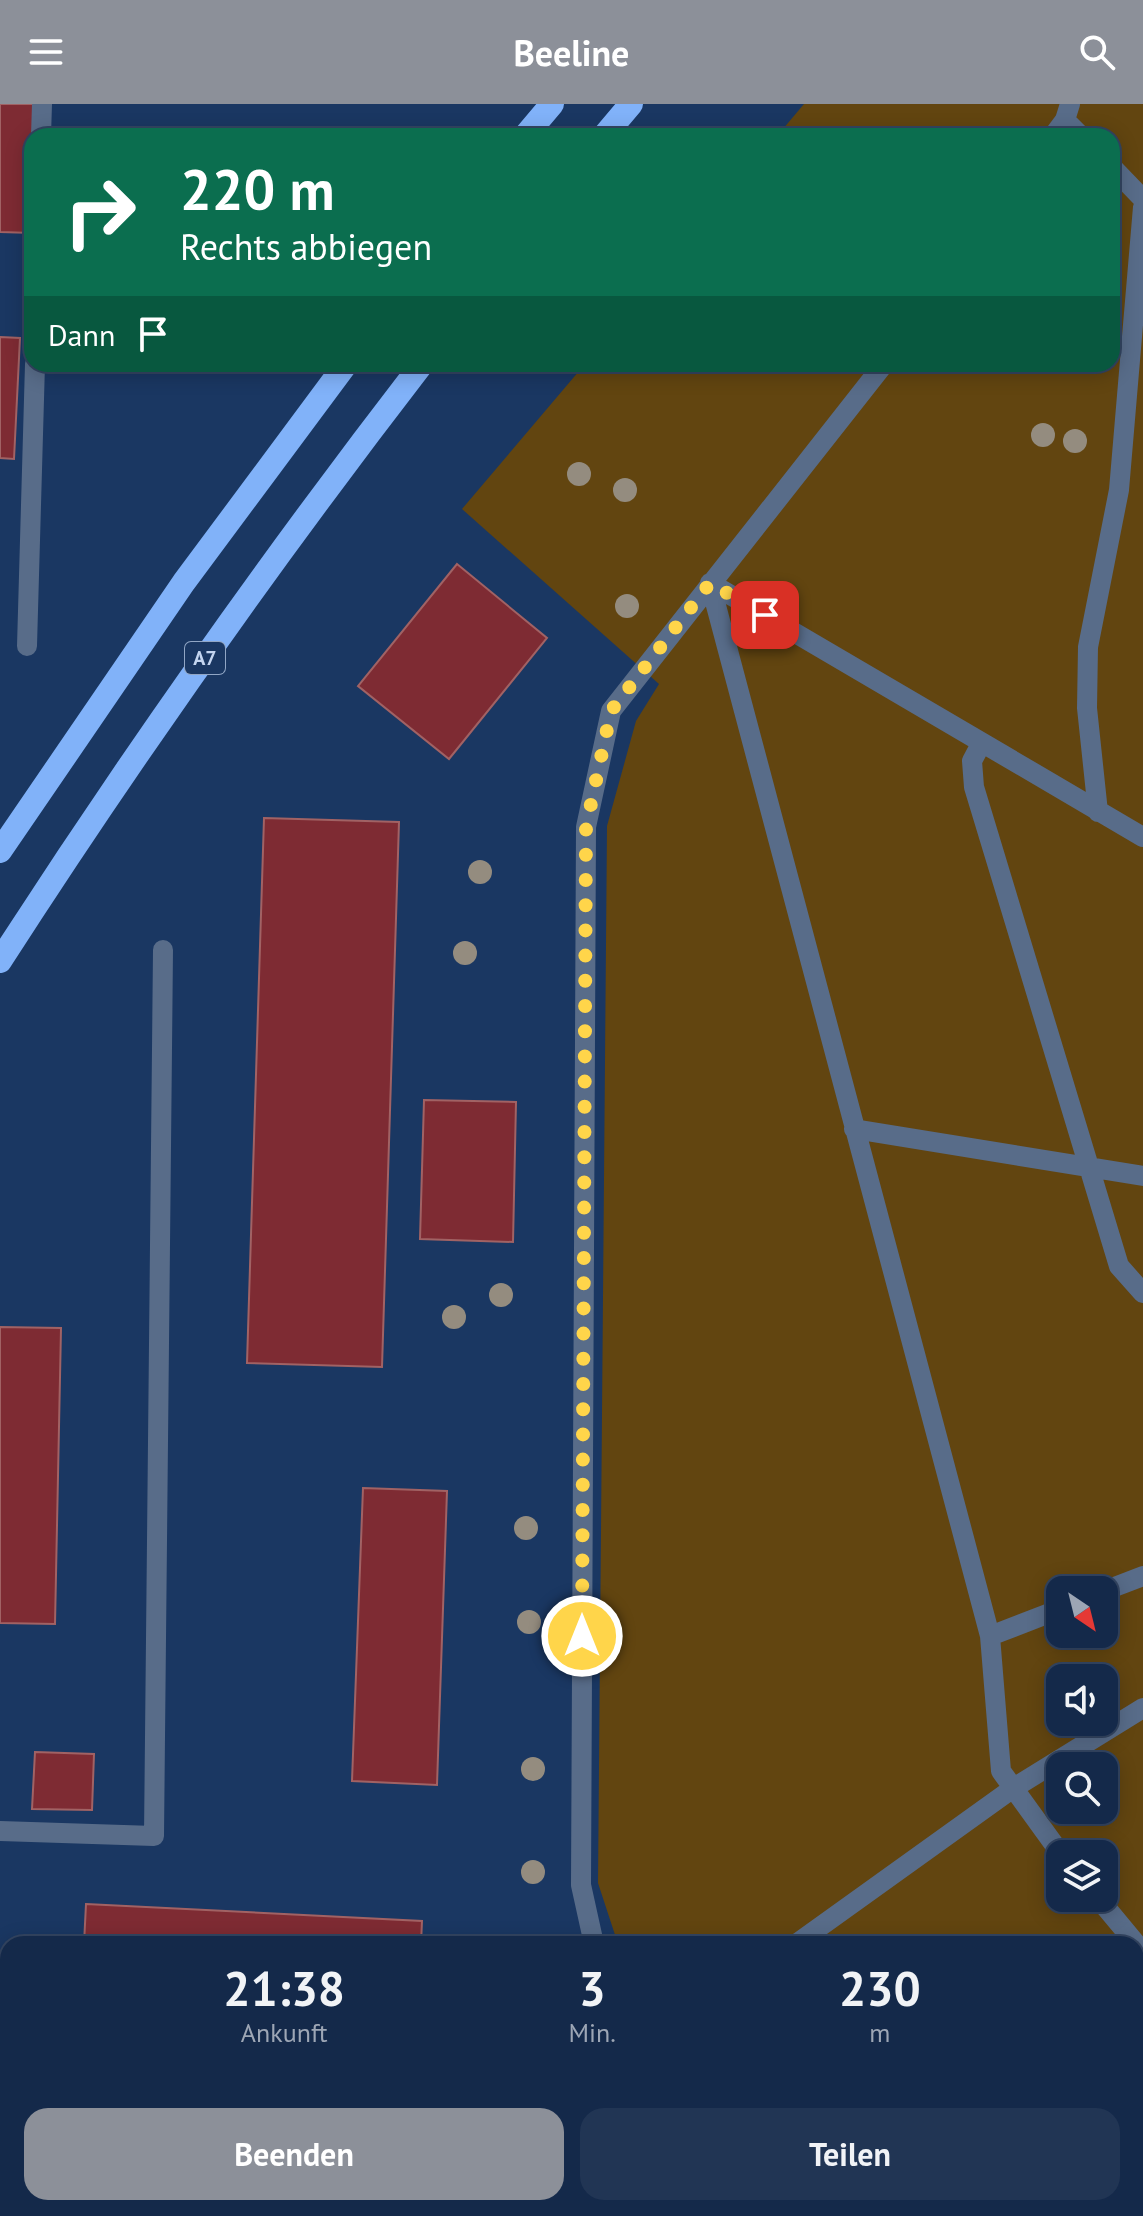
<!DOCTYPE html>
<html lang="de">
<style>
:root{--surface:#14294a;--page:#213554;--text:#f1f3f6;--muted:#9da6b5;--line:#334562;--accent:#8c9099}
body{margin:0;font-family:"PT Sans",sans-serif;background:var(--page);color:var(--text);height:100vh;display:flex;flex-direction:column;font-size:30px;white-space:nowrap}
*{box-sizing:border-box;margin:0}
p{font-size:26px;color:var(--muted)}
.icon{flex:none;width:44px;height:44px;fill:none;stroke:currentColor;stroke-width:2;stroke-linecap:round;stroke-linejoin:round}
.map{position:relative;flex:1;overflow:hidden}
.sheet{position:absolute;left:0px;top:1832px;width:1144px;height:280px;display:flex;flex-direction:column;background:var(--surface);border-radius:24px 24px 0 0;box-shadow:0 4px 20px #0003,0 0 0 2px var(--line)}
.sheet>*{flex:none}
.hud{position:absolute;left:24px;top:24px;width:1096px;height:244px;border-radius:24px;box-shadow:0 4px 20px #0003,0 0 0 2px var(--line);background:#0b6e4f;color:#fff;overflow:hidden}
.needle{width:52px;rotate:145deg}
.tools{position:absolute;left:1046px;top:1472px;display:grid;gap:16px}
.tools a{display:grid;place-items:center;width:72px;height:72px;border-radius:16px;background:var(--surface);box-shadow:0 4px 20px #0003,0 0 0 2px var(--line);font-size:40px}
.pin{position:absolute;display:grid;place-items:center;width:68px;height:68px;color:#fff;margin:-34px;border-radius:16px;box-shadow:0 4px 12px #0006}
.me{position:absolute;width:88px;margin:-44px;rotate:0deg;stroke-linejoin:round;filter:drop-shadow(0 0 6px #0008)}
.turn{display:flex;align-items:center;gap:28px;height:168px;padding:0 24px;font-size:36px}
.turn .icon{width:104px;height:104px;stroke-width:2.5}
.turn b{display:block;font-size:56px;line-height:68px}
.then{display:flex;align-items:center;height:76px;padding:0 24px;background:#0003;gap:16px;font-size:30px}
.eta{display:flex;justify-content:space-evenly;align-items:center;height:136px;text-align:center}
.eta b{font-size:48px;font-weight:700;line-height:56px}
.primary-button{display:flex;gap:16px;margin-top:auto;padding:16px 24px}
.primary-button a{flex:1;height:92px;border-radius:24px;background:var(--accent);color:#fff;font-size:32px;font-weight:700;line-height:92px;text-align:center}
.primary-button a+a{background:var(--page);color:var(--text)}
header{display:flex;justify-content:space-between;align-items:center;height:104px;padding:0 24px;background:var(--accent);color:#fff;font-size:36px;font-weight:700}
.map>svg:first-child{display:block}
.green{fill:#624510;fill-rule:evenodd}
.building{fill:#7e2b33;stroke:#a16264;stroke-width:2}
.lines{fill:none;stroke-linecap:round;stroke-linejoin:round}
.path{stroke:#627a9e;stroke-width:5;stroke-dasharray:8 4;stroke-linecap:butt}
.minor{stroke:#586c89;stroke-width:20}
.highway{stroke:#81b2f9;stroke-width:24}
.tree{fill:#948c7f}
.route{stroke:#ffd54a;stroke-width:14;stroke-dasharray:0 25.2}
.labels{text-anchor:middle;stroke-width:7;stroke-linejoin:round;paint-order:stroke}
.shield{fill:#1a3762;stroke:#91a6c5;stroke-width:2}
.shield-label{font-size:20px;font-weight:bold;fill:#c4d5f0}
</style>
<header><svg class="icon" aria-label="menu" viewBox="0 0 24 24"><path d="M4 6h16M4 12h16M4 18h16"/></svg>Beeline<svg class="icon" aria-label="search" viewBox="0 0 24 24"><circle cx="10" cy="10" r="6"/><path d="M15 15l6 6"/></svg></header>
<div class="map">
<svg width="1143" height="2112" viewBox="0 0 1143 2112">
<rect width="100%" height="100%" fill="#1a3762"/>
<path class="green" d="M 804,0 L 1143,0 L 1143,2112 L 719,2112 L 721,2104 L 1136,2104 L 1136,1840 L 618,1840 L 598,1779 L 607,722 L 636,617 L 659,580 L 462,405 L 585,260 L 1112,260 L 1112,32 L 777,32 ZM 1060,1486 L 1104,1486 L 1104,1530 L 1060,1530 ZM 1060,1574 L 1104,1574 L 1104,1618 L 1060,1618 ZM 1060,1662 L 1104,1662 L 1104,1706 L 1060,1706 ZM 1060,1750 L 1104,1750 L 1104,1794 L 1060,1794 Z"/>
<path class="building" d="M 0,0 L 38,0 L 32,32 L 32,129 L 0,128 Z
M 0,233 L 20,234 L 14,355 L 0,354 Z
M 457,460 L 547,534 L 449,655 L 358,582 Z
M 264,714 L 399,718 L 382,1263 L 247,1259 Z
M 424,996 L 516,998 L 513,1138 L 420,1135 Z
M 0,1223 L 61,1224 L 55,1520 L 0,1519 Z
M 363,1384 L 447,1387 L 437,1681 L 352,1677 Z
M 35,1648 L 94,1650 L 92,1706 L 32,1705 Z
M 86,1800 L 422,1817 L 421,1840 L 84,1840 Z"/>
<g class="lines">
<path class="path" d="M 710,2112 L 712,2104"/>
<path class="minor" d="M 1065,16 L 1081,32
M 41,32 L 42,0
M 1053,32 L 1065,16 L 1070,0
M 1112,63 L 1143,95
M 710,479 L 990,1532 L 1001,1667 L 1061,1750
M 710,479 L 1143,733
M 27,542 L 35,260
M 981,640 L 972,657 L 974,683 L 1119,1162 L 1143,1189
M 1098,708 L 1087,604 L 1088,543 L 1119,386 L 1143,103
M 854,1025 L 1143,1072
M 1104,1487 L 1143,1472
M 990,1532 L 1060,1505
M 0,1727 L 154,1732 L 163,846
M 1098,1794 L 1143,1848
M 594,1840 L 581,1781 L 586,723 L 611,607 L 884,260
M 796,1840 L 1012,1685 L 1143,1604
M 0,2023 L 8,2024
M 762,2104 L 768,2112"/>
<path class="highway" d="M 525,32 L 552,0
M 604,32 L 631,0
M 0,747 L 184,478 L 346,260
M 0,857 C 132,652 273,453 422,260"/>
</g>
<g class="tree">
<circle cx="1043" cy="331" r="12"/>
<circle cx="1075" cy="337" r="12"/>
<circle cx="579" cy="370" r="12"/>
<circle cx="625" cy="386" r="12"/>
<circle cx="627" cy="502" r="12"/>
<circle cx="480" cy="768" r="12"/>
<circle cx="465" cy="849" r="12"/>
<circle cx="501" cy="1191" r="12"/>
<circle cx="454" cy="1213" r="12"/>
<circle cx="526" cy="1424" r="12"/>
<circle cx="529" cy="1518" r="12"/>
<circle cx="533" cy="1665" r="12"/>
<circle cx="533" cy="1768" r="12"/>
</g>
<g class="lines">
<path class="route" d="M 582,1532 L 586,723 L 611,607 L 710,479 L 765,511"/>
</g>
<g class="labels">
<rect class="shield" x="185" y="538" width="40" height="32" rx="6"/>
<g class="shield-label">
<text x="205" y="561">A7</text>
</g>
</g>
</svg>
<div class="tools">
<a><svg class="needle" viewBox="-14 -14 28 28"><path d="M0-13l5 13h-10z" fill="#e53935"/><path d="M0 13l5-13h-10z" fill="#9da6b5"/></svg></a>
<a><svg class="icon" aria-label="sound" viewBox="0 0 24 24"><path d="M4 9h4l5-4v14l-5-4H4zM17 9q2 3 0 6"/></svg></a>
<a><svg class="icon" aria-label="search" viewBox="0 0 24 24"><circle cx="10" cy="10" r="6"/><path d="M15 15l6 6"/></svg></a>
<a><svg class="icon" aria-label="layers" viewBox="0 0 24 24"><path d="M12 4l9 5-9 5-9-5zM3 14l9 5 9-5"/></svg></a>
</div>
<div class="pin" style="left:765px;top:511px;background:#d93025"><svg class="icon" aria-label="arrive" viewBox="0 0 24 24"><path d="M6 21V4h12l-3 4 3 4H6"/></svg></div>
<svg class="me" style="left:582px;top:1532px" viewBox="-20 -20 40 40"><circle r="17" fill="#ffd54a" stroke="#fff" stroke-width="3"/><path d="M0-11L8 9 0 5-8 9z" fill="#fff"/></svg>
<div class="hud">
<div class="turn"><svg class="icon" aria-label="right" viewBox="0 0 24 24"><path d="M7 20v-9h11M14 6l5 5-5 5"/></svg><div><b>220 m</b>Rechts abbiegen</div></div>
<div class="then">Dann<svg class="icon" aria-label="arrive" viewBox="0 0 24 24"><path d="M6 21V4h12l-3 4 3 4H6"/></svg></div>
</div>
<section class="sheet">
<div class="eta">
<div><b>21:38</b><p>Ankunft</p></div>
<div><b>3</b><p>Min.</p></div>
<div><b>230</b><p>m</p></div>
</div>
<div class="primary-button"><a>Beenden</a><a>Teilen</a></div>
</section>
</div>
